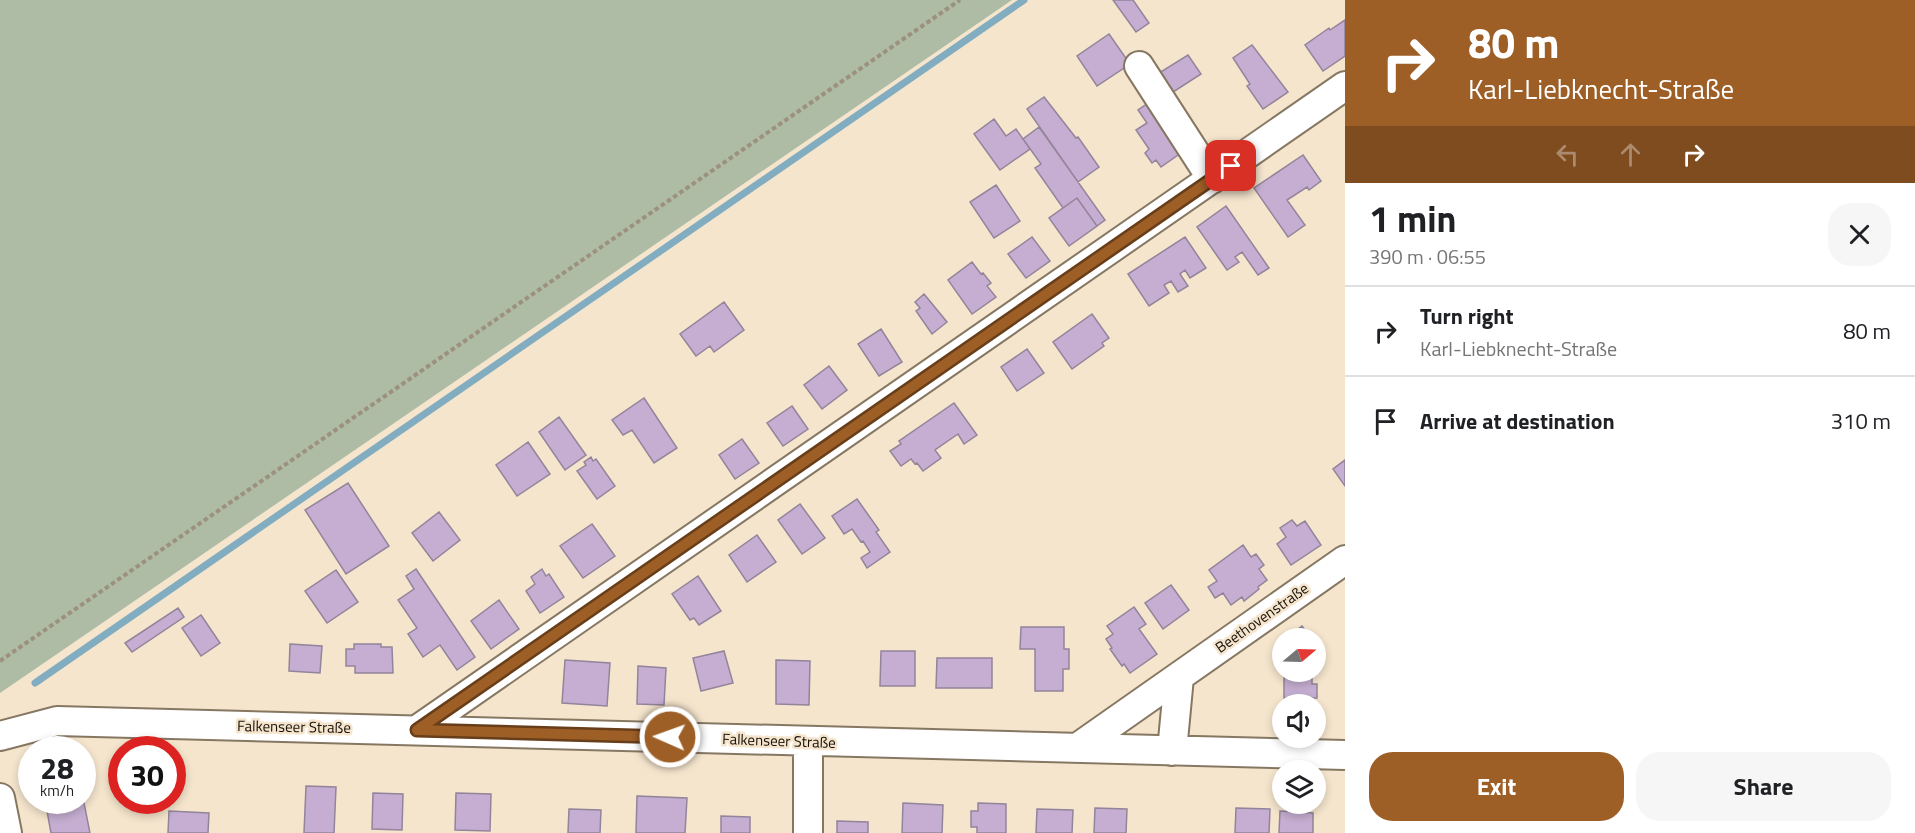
<!DOCTYPE html>
<meta charset="utf-8">
<style>
:root{--surface:#fff;--page:#f6f6f6;--text:#202124;--muted:#757577;--line:#e0e0e0;--accent:#9e5f27}
body{margin:0;font-family:"Titillium Web",sans-serif;background:var(--page);color:var(--text);height:100vh;display:flex;flex-direction:column;font-size:22px;white-space:nowrap}
*{box-sizing:border-box;margin:0}
p{font-size:20px;color:var(--muted)}
.icon{flex:none;width:33px;height:33px;fill:none;stroke:currentColor;stroke-width:2;stroke-linecap:round;stroke-linejoin:round}
.map{position:relative;flex:1;overflow:hidden}
.sheet{display:flex;flex-direction:column;background:var(--surface);width:570px}
.sheet>*{flex:none}
.hud{background:#9e5f27;color:#fff;overflow:hidden}
.needle{width:39px;rotate:71deg}
.controls{position:absolute;left:1272px;top:628px;display:grid;gap:12px}
.controls a{display:grid;place-items:center;width:54px;height:54px;border-radius:50%;background:var(--surface);box-shadow:0 3px 9px #0003;font-size:30px}
.speed{position:absolute;left:18px;top:736px;display:flex;gap:12px;font-size:30px;font-weight:700;text-align:center}
.speed>*{display:grid;place-content:center;width:78px;height:78px;border-radius:50%;background:var(--surface);box-shadow:0 3px 9px #0003;line-height:1}
.speed small{font-size:15px;font-weight:400}
.speed .limit{border:9px solid #d22;background:#fff;color:#111}
.pin{position:absolute;display:grid;place-items:center;width:51px;height:51px;color:#fff;margin:-26px;border-radius:12px;box-shadow:0 3px 9px #0006}
.me{position:absolute;width:66px;margin:-33px;rotate:272deg;stroke-linejoin:round;filter:drop-shadow(0 0 4px #0008)}
.turn{display:flex;align-items:center;gap:21px;height:126px;padding:0 24px;font-size:27px}
.turn .icon{width:78px;height:78px;stroke-width:2.5}
.turn b{display:block;font-size:42px;line-height:51px}
.lanes{display:flex;align-items:center;height:57px;padding:0 24px;background:#0003;justify-content:center;gap:30px;direction:ltr}
.lanes .off{opacity:.35}
.round{display:grid;place-items:center;flex:none;width:63px;height:63px;border-radius:24px;background:var(--page)}
.summary{display:flex;align-items:center;justify-content:space-between;height:102px;padding:0 24px}
h1{font-size:36px;font-weight:700;line-height:45px}
.button{display:flex;gap:12px;margin-top:auto;padding:12px 24px}
.button a{flex:1;height:69px;border-radius:24px;background:var(--accent);color:#fff;font-size:24px;font-weight:700;line-height:69px;text-align:center}
.button a+a{background:var(--page);color:var(--text)}
ul{padding:0;list-style:none}
li{display:flex;align-items:center;gap:18px;height:90px;padding:0 24px;border-top:2px solid var(--line)}
li div{flex:1}
li b{display:block;font-size:22px}
li em{font-style:normal}
main{display:flex;flex:1;min-height:0}
.map>svg:first-child{display:block}
.green{fill:#aebba5}
.lines{fill:none;stroke-linecap:round;stroke-linejoin:round}
.stream{stroke:#82adc1;stroke-width:7}
.building{fill:#c5aed1;stroke:#92849a;stroke-width:1.5}
.minor-casing{stroke:#867762;stroke-width:32}
.path{stroke:#9c907f;stroke-width:4;stroke-dasharray:4.5 3;stroke-linecap:butt}
.minor{stroke:#fff;stroke-width:28}
.route-casing{stroke:#673e19;stroke-width:15}
.route{stroke:#9e5f27;stroke-width:10}
.labels{text-anchor:middle;stroke-width:5;stroke-linejoin:round;paint-order:stroke}
.street-label{font-size:15px;fill:#161008;stroke:#f5e5cd}
</style>
<main>
<div class="map">
<svg width="1345" height="833" viewBox="0 0 1345 833">
<rect width="100%" height="100%" fill="#f5e5cd"/>
<path class="green" d="M 0,0 L 1012,0 L 0,693 Z"/>
<g class="lines">
<path class="stream" d="M 35,683 L 1024,0"/>
</g>
<path class="building" d="M 1113,0 L 1133,0 L 1149,23 L 1136,32 Z
M 1345,20 L 1345,56 L 1323,71 L 1305,45 L 1329,28 L 1330,30 Z
M 1109,34 L 1130,64 L 1097,86 L 1077,56 Z
M 1252,45 L 1288,92 L 1263,109 L 1247,86 L 1250,84 L 1233,58 Z
M 1188,55 L 1201,74 L 1164,98 L 1151,78 Z
M 1044,97 L 1076,138 L 1078,137 L 1099,167 L 1078,182 L 1027,109 Z
M 1151,101 L 1185,150 L 1161,167 L 1156,160 L 1152,163 L 1145,153 L 1149,149 L 1136,130 L 1147,123 L 1138,110 Z
M 994,119 L 1006,136 L 1016,129 L 1030,149 L 1000,170 L 974,134 Z
M 1039,127 L 1105,220 L 1097,226 L 1077,198 L 1063,208 L 1035,168 L 1041,164 L 1023,139 Z
M 1303,155 L 1321,181 L 1309,190 L 1307,187 L 1287,200 L 1305,225 L 1288,237 L 1254,188 Z
M 996,185 L 1020,221 L 994,238 L 970,202 Z
M 1077,198 L 1097,226 L 1069,246 L 1049,218 Z
M 1226,206 L 1269,268 L 1258,275 L 1242,252 L 1235,257 L 1239,262 L 1227,270 L 1197,227 Z
M 1032,237 L 1050,261 L 1026,278 L 1008,254 Z
M 1185,237 L 1206,268 L 1190,278 L 1185,270 L 1180,274 L 1188,286 L 1178,292 L 1171,281 L 1164,285 L 1169,293 L 1149,306 L 1128,274 Z
M 972,262 L 981,274 L 983,273 L 991,283 L 987,286 L 996,297 L 972,314 L 948,280 Z
M 924,294 L 947,322 L 932,334 L 916,311 L 920,308 L 915,302 Z
M 724,302 L 744,330 L 714,352 L 710,346 L 696,356 L 680,334 Z
M 1092,314 L 1109,338 L 1102,343 L 1104,346 L 1072,369 L 1053,342 Z
M 881,329 L 902,362 L 879,376 L 858,344 Z
M 1027,349 L 1044,373 L 1017,391 L 1001,367 Z
M 829,366 L 847,390 L 822,409 L 804,385 Z
M 644,398 L 677,448 L 654,463 L 632,430 L 623,435 L 612,420 Z
M 954,403 L 977,435 L 964,444 L 958,434 L 935,450 L 941,458 L 923,471 L 917,463 L 915,464 L 911,459 L 901,466 L 890,451 L 901,444 L 899,441 Z
M 792,406 L 808,429 L 783,446 L 767,423 Z
M 559,417 L 586,455 L 565,470 L 539,432 Z
M 742,439 L 759,463 L 735,479 L 719,455 Z
M 528,442 L 550,474 L 517,496 L 496,465 Z
M 591,457 L 593,461 L 596,459 L 615,486 L 597,499 L 577,471 L 586,465 L 584,462 Z
M 1345,460 L 1345,486 L 1333,469 Z
M 348,483 L 389,546 L 346,574 L 305,510 Z
M 857,499 L 879,530 L 876,532 L 890,552 L 867,568 L 861,558 L 870,552 L 863,541 L 861,542 L 852,529 L 844,534 L 832,516 Z
M 800,504 L 825,538 L 802,554 L 778,520 Z
M 439,512 L 460,540 L 433,561 L 412,533 Z
M 1292,520 L 1297,526 L 1305,521 L 1321,545 L 1291,565 L 1277,544 L 1286,537 L 1280,528 Z
M 592,524 L 615,556 L 583,578 L 560,546 Z
M 757,535 L 776,562 L 747,582 L 729,555 Z
M 1243,545 L 1251,557 L 1256,554 L 1264,565 L 1259,569 L 1267,580 L 1258,587 L 1259,589 L 1244,601 L 1242,597 L 1231,605 L 1223,593 L 1215,598 L 1208,587 L 1217,581 L 1209,570 Z
M 416,569 L 475,657 L 457,670 L 440,645 L 423,657 L 408,634 L 417,628 L 398,600 L 414,589 L 406,576 Z
M 542,569 L 546,576 L 549,574 L 564,597 L 540,613 L 526,591 L 535,584 L 531,577 Z
M 336,570 L 358,602 L 327,623 L 305,591 Z
M 698,576 L 721,611 L 699,625 L 694,618 L 690,620 L 672,594 Z
M 1171,585 L 1189,610 L 1163,629 L 1145,603 Z
M 499,600 L 519,629 L 491,649 L 471,621 Z
M 1134,607 L 1146,624 L 1139,629 L 1157,654 L 1130,673 L 1124,664 L 1122,666 L 1110,649 L 1112,648 L 1106,639 L 1113,634 L 1107,626 Z
M 178,608 L 184,617 L 132,652 L 125,643 Z
M 201,615 L 220,643 L 201,656 L 182,628 Z
M 1302,626 L 1311,639 L 1284,639 Z
M 1021,627 L 1064,627 L 1064,649 L 1069,649 L 1069,669 L 1063,669 L 1063,691 L 1035,691 L 1035,649 L 1020,649 Z
M 290,644 L 322,646 L 320,673 L 289,671 Z
M 354,644 L 381,644 L 381,647 L 392,647 L 393,673 L 355,673 L 355,666 L 346,666 L 346,649 L 354,649 Z
M 724,651 L 733,683 L 701,691 L 693,658 Z
M 881,651 L 915,651 L 915,686 L 880,686 Z
M 937,658 L 992,658 L 992,688 L 936,688 Z
M 565,660 L 610,663 L 607,706 L 562,703 Z
M 776,660 L 810,661 L 809,705 L 776,704 Z
M 638,666 L 666,668 L 664,705 L 637,704 Z
M 1284,672 L 1312,672 L 1312,684 L 1317,684 L 1317,698 L 1284,698 Z
M 306,786 L 336,787 L 334,833 L 304,833 Z
M 373,793 L 403,794 L 402,830 L 372,829 Z
M 456,793 L 491,794 L 490,831 L 455,830 Z
M 637,796 L 687,798 L 685,833 L 636,833 Z
M 84,803 L 90,833 L 51,833 L 47,811 Z
M 903,803 L 943,805 L 942,833 L 902,833 Z
M 978,803 L 1006,804 L 1006,833 L 977,833 L 977,827 L 971,827 L 971,811 L 978,811 Z
M 1095,808 L 1127,809 L 1126,833 L 1094,833 Z
M 1236,808 L 1270,809 L 1269,833 L 1235,833 Z
M 569,809 L 601,810 L 600,833 L 568,833 Z
M 1037,809 L 1073,810 L 1072,833 L 1036,833 Z
M 169,811 L 209,813 L 208,833 L 168,833 Z
M 1280,811 L 1313,813 L 1313,833 L 1279,833 Z
M 721,816 L 750,817 L 750,833 L 721,833 Z
M 837,821 L 868,822 L 868,833 L 837,833 Z"/>
<g class="lines">
<g class="minor-casing">
<path id="minor" d="M 1139,66 L 1212,179
M 417,730 L 1345,86
M 0,736 L 57,721 L 1345,755
M 1077,748 L 1345,560
M 1172,751 L 1179,677
M 0,798 L 7,833
M 808,833 L 808,742"/>
</g>
<path class="path" d="M 0,661 L 960,0"/>
<use href="#minor" class="minor"/>
</g>
<g class="lines">
<g class="route-casing">
<path id="route" d="M 670,737 L 417,730 L 1231,166"/>
</g>
<use href="#route" class="route"/>
</g>
<g class="labels">
<g class="street-label">
<text transform="translate(1262 618) rotate(-35)" y="5">Beethovenstraße</text>
<text transform="translate(294 727) rotate(1)" y="5">Falkenseer Straße</text>
<text transform="translate(779 741) rotate(2)" y="5">Falkenseer Straße</text>
</g>
</g>
</svg>
<div class="controls">
<a><svg class="needle" viewBox="-14 -14 28 28"><path d="M0-13l5 13h-10z" fill="#e53935"/><path d="M0 13l5-13h-10z" fill="#757577"/></svg></a>
<a><svg class="icon" aria-label="sound" viewBox="0 0 24 24"><path d="M4 9h4l5-4v14l-5-4H4zM17 9q2 3 0 6"/></svg></a>
<a><svg class="icon" aria-label="layers" viewBox="0 0 24 24"><path d="M12 4l9 5-9 5-9-5zM3 14l9 5 9-5"/></svg></a>
</div>
<div class="speed"><div>28<small>km/h</small></div><div class="limit">30</div></div>
<div class="pin" style="left:1231px;top:166px;background:#d93025"><svg class="icon" aria-label="arrive" viewBox="0 0 24 24"><path d="M6 21V4h12l-3 4 3 4H6"/></svg></div>
<svg class="me" style="left:670px;top:737px" viewBox="-20 -20 40 40"><circle r="17" fill="#9e5f27" stroke="#fff" stroke-width="3"/><path d="M0-11L8 9 0 5-8 9z" fill="#fff"/></svg>
</div>
<section class="sheet">
<div class="hud">
<div class="turn"><svg class="icon" aria-label="right" viewBox="0 0 24 24"><path d="M7 20v-9h11M14 6l5 5-5 5"/></svg><div><b>80 m</b>Karl-Liebknecht-Straße</div></div>
<div class="lanes"><svg class="icon off" aria-label="left" viewBox="0 0 24 24"><path d="M17 20v-9H6M10 6l-5 5 5 5"/></svg><svg class="icon off" aria-label="ahead" viewBox="0 0 24 24"><path d="M12 20V5M6 11l6-6 6 6"/></svg><svg class="icon" aria-label="right" viewBox="0 0 24 24"><path d="M7 20v-9h11M14 6l5 5-5 5"/></svg></div>
</div>
<div class="summary"><div><h1>1 min</h1><p>390 m · 06:55</p></div><a class="round"><svg class="icon" aria-label="close" viewBox="0 0 24 24"><path d="M6 6l12 12M18 6L6 18"/></svg></a></div>
<ul>
<li><svg class="icon" aria-label="right" viewBox="0 0 24 24"><path d="M7 20v-9h11M14 6l5 5-5 5"/></svg><div><b>Turn right</b><p>Karl-Liebknecht-Straße</p></div><em>80 m</em></li>
<li><svg class="icon" aria-label="arrive" viewBox="0 0 24 24"><path d="M6 21V4h12l-3 4 3 4H6"/></svg><div><b>Arrive at destination</b></div><em>310 m</em></li>
</ul>
<div class="button"><a>Exit</a><a>Share</a></div>
</section>
</main>
